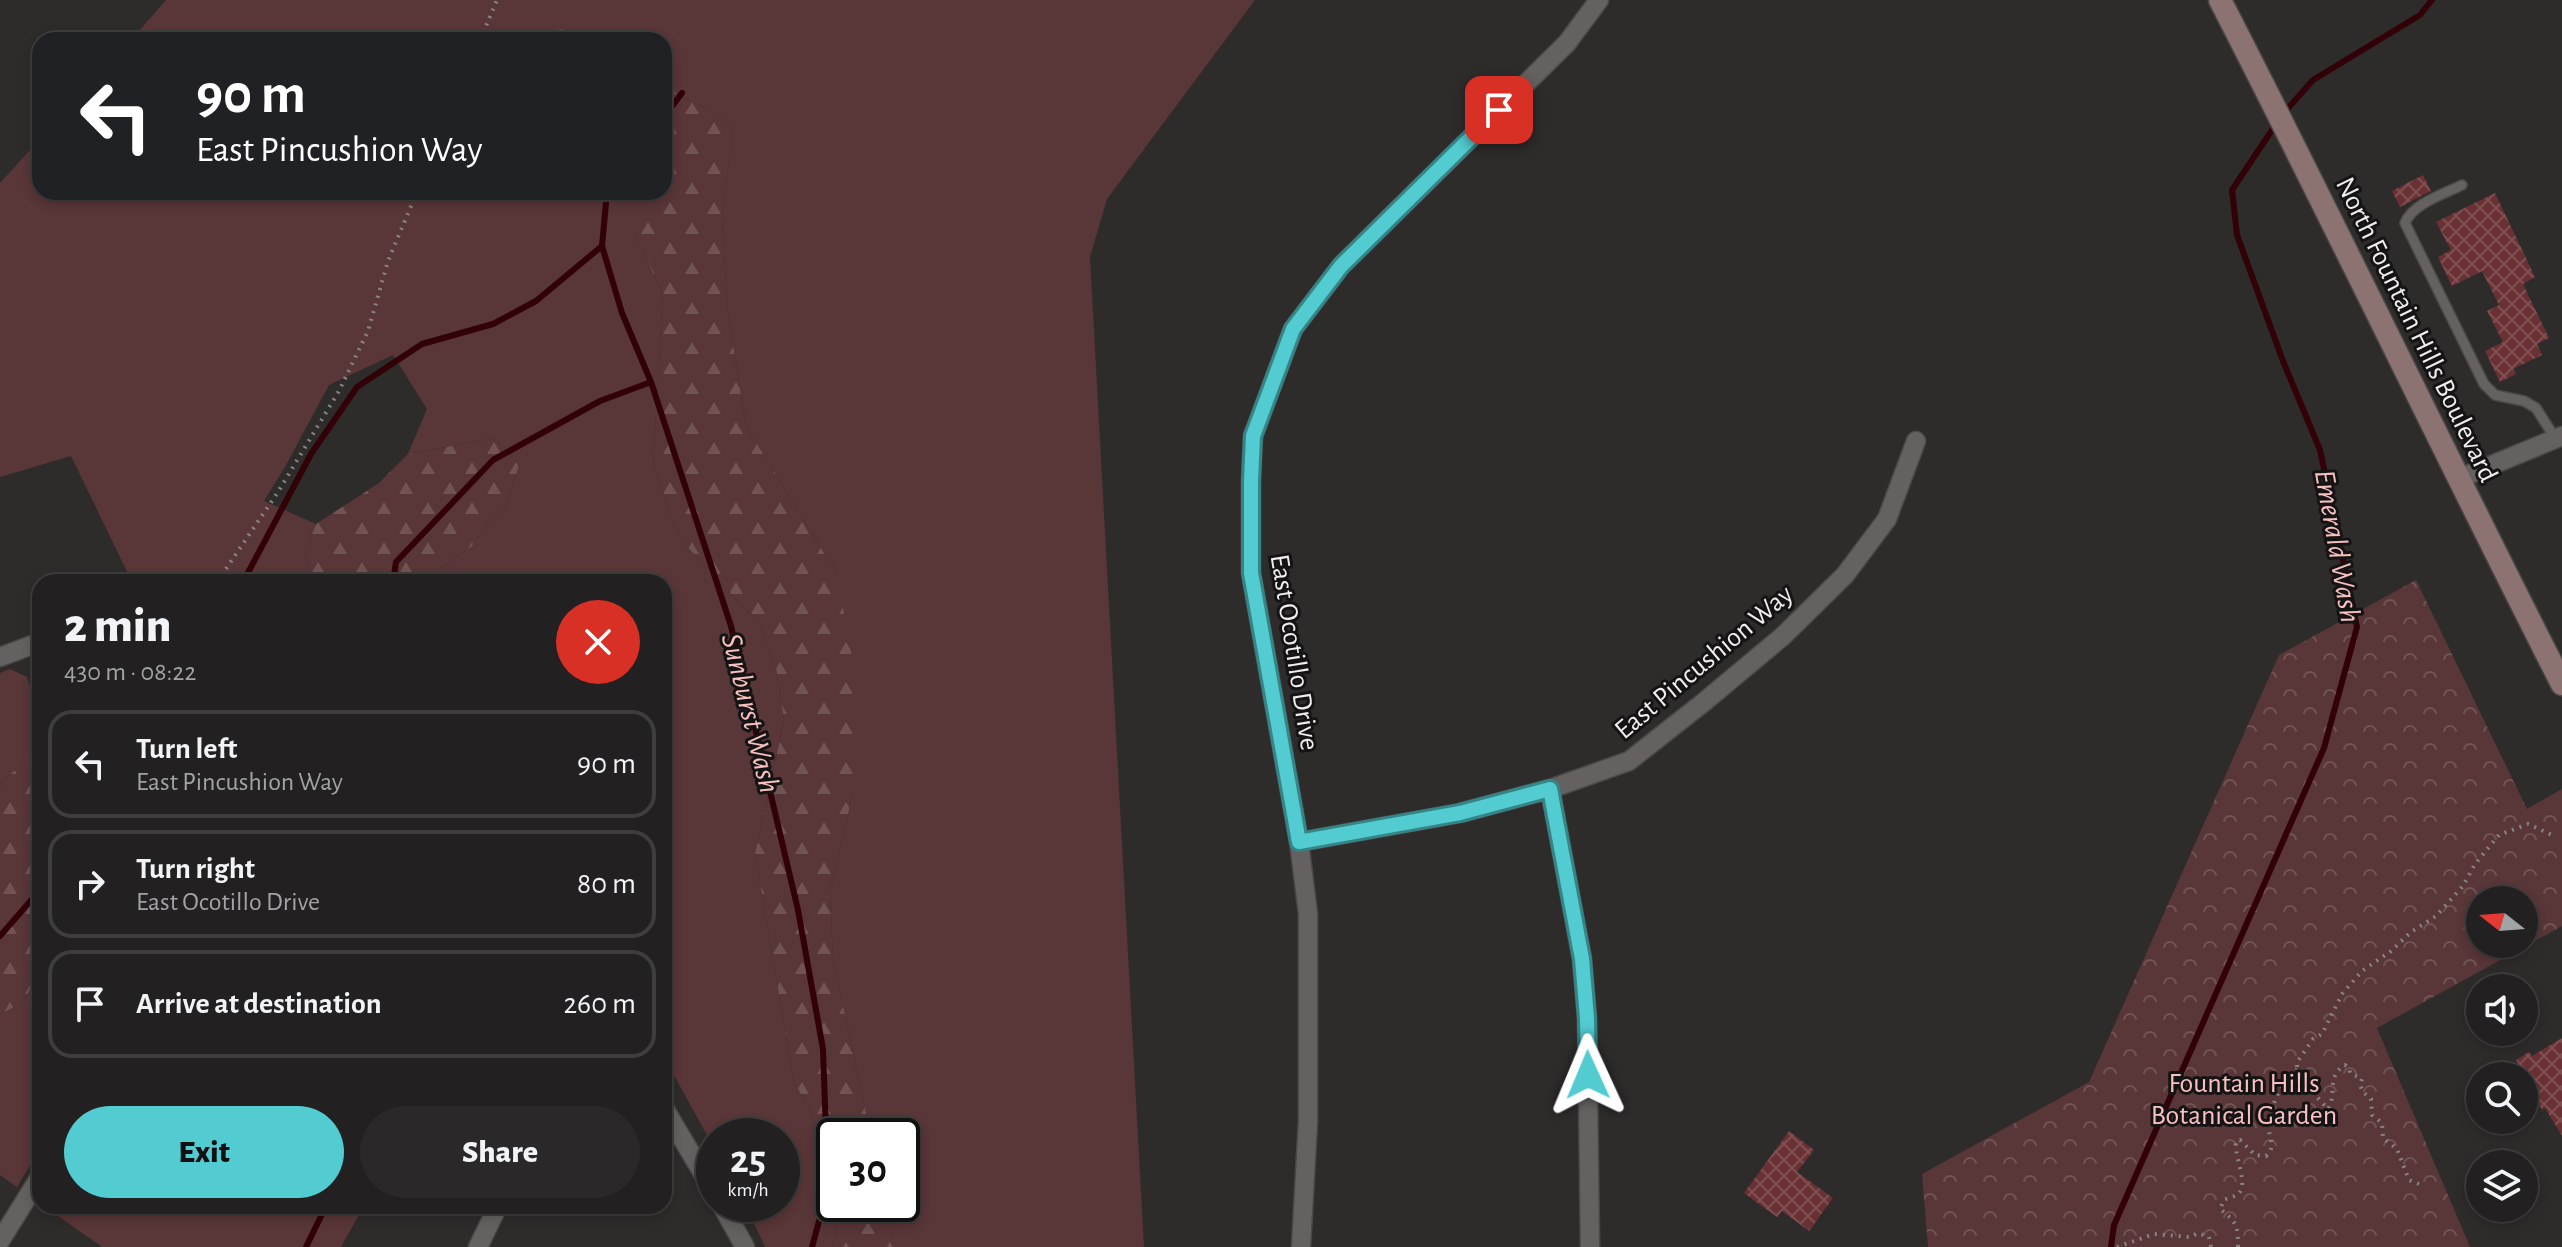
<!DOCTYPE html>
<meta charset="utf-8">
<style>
:root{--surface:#222020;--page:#2a2829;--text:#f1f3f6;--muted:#a2a3a5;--line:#3f3e3e;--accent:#52ccd0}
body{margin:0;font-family:"Alegreya Sans",sans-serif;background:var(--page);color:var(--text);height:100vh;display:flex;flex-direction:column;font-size:30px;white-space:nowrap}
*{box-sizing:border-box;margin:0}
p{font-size:26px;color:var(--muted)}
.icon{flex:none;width:44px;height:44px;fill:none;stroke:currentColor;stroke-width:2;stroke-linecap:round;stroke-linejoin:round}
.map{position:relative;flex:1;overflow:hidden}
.details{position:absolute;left:32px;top:574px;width:640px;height:640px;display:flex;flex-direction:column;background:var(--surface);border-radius:24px;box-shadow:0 4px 12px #0003,0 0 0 2px var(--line)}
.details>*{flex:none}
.guide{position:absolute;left:32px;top:32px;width:640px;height:168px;border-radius:24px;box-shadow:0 4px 12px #0003,0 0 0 2px var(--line);background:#202124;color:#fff;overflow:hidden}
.needle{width:52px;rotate:287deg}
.buttons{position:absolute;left:2466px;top:886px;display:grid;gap:16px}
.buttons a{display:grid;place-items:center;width:72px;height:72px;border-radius:50%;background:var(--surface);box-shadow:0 4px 12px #0003,0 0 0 2px var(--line);font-size:40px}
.speed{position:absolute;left:696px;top:1118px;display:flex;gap:16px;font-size:40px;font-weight:700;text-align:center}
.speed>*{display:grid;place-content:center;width:104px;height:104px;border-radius:50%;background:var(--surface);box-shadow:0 4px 12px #0003,0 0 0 2px var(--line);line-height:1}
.speed small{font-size:20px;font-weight:400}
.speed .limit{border:4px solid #111;border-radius:12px;background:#fff;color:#111}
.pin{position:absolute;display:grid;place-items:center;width:68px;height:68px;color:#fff;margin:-34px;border-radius:16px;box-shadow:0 4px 12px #0006}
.me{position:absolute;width:88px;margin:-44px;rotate:359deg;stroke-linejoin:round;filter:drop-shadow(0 0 6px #0008)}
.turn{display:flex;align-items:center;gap:28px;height:168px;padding:0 32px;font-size:36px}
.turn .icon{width:104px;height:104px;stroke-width:2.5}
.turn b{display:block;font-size:56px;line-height:68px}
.round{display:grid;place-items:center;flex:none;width:84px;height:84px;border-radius:42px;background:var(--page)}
.summary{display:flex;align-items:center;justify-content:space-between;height:136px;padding:0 32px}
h1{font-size:48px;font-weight:800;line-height:60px}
.cta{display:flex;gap:16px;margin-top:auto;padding:16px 32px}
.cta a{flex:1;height:92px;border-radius:48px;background:var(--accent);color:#111;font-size:32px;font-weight:800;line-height:92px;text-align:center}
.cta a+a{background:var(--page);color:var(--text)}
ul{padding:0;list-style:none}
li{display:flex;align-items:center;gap:24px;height:108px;margin:0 16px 12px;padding:0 16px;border:4px solid var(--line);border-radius:24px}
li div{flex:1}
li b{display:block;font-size:30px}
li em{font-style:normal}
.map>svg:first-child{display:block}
.grass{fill:#593637}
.forest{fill:url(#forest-firs)}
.park{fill:url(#park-crowns);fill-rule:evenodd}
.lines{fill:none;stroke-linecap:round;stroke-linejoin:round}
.stream{stroke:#320007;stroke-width:6}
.building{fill:url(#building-cross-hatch)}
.service-casing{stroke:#4a4848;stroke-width:12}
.minor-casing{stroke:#4a4848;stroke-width:21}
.secondary-casing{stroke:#4a4848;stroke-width:25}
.path{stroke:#878484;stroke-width:4;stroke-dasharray:2 6;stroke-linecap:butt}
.service{stroke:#656161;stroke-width:9}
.minor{stroke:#656161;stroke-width:18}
.secondary{stroke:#8d7272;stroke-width:22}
.route-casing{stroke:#358587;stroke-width:20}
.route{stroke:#52ccd0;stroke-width:14}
.labels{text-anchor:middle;stroke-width:6;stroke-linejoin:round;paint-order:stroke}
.street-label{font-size:28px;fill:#f0eeee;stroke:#151414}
.park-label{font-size:28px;fill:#fac0c1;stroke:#151414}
.water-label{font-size:30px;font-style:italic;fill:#fac0c0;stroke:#151414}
</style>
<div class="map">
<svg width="2562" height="1247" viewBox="0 0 2562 1247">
<defs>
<pattern id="forest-firs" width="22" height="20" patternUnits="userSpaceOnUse" patternTransform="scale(2)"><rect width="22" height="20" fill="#593637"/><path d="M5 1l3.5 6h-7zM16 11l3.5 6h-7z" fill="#715354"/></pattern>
<pattern id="park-crowns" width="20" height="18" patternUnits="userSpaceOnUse" patternTransform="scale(2)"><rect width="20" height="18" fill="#593637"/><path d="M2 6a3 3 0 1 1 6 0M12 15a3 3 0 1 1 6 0" fill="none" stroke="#715354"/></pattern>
<pattern id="building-cross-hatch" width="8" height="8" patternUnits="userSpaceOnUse" patternTransform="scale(2)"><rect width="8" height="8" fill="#6a3134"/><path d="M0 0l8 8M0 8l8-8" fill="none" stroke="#804f52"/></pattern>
</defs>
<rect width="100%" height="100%" fill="#2e2b2b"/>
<path class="grass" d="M 166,0 L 1255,0 L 1107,199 L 1090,257 L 1144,1247 L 893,1247 L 885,1204 L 902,1204 L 902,1136 L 871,1136 L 833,959 L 830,894 L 853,792 L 837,574 L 746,426 L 728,312 L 722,220 L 733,125 L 664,86 L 664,40 L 582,40 L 562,29 L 514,40 L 131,40 Z
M 40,139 L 40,192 L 640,192 L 642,194 L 636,237 L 663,294 L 653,465 L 680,539 L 760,625 L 776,668 L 784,719 L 755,854 L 794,1083 L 810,1109 L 837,1230 L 832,1247 L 765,1247 L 745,1204 L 782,1204 L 782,1136 L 714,1136 L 714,1148 L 664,1057 L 664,582 L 426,582 L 430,575 L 471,547 L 508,501 L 519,465 L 495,438 L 408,454 L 427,409 L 393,355 L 329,385 L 285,467 L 264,501 L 316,524 L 305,551 L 312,582 L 191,580 L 178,582 L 132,582 L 71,456 L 0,477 L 0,183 Z
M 10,669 L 27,677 L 40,717 L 40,747 L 2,782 L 0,788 L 0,673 Z
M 40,970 L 40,1149 L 17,1187 L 0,1175 L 0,1014 L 23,1003 Z
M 44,1206 L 364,1206 L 341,1247 L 102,1247 Z"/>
<path class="forest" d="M 562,29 L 582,40 L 514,40 L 516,38 Z
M 664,86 L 733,125 L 722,220 L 728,312 L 746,426 L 837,574 L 852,658 L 853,792 L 830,894 L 833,959 L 871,1136 L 834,1136 L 834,1204 L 885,1204 L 893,1247 L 832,1247 L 837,1230 L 810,1109 L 794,1083 L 755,854 L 784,720 L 776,668 L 760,625 L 680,539 L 653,465 L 663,294 L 636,237 L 640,192 L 664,192 Z
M 495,438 L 519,465 L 508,501 L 471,547 L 430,575 L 426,582 L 312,582 L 305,551 L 316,524 L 379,483 L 408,454 Z
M 40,747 L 40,970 L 23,1003 L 0,1014 L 0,788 L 2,782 Z"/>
<path class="park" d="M 2416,580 L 2527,809 L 2562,789 L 2562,926 L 2377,1028 L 2470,1247 L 1928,1247 L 1922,1174 L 2089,1082 L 2279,655 ZM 2480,900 L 2524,900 L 2524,944 L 2480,944 Z"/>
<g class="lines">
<path class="stream" d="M 2282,115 L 2313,80 L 2420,15 L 2432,0
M 664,117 L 682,93
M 607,192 L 602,246 L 622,313 L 651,382 L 731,626 L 798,910 L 823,1049 L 828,1188 L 812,1247
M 243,582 L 311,454 L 357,387 L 422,344 L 493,324 L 536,301 L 602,246
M 393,582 L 396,562 L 493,460 L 600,401 L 651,382
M 0,936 L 40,890
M 306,1247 L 326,1206
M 2111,1247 L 2114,1225 L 2324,748 L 2357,627 L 2320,450 L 2283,361 L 2237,235 L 2232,190 L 2276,124"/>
</g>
<path class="building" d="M 2423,175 L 2431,191 L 2400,207 L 2392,191 Z
M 2495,193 L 2535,277 L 2523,284 L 2549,338 L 2537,344 L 2542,355 L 2513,369 L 2516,374 L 2500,382 L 2485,351 L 2503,342 L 2487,311 L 2499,305 L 2482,271 L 2452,286 L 2438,257 L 2451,250 L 2436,222 Z
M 2562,1038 L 2562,1136 L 2545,1108 L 2542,1110 L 2524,1081 L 2522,1076 L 2525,1075 L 2516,1060 L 2529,1052 L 2532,1056 Z
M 1789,1131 L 1814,1150 L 1797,1172 L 1833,1198 L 1809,1231 L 1782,1211 L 1777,1217 L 1744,1193 Z"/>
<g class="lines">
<g class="service-casing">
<path id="service" d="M 2462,185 C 2444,194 2412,204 2405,223 L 2484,384 L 2495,395 L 2524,401 L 2536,408 L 2555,438"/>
</g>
<g class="minor-casing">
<path id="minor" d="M 2458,479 L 2562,436
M 0,657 L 40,642
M 1550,789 L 1582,959 L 1587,1018 L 1590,1247
M 1299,842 L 1460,813 L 1550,789 L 1629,761 L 1704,702 L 1783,636 L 1845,575 L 1887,519 L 1916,441
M 664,1108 L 714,1192
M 721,1204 L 745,1247
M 0,1241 L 40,1177
M 478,1247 L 498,1206
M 1301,1247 L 1308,1121 L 1308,914 L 1299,842 L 1251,573 L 1251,481 L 1253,436 L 1293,329 L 1341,266 L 1567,43 L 1599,0"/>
</g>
<g class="secondary-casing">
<path id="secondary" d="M 2220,0 C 2337,227 2446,457 2562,684"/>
</g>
<path class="path" d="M 480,40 L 497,0
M 217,582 L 278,492 L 339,391 L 368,331 L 388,261 L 417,192
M 2419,1184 L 2409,1180 L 2397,1149 L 2383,1138 L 2382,1123 L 2372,1115 L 2371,1099 L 2363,1092 L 2360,1085 L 2362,1079 L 2350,1073 L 2349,1068 L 2345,1065 C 2326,1076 2337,1095 2328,1109 L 2303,1082 L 2297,1069 L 2297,1062 L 2313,1039 L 2322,1034 L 2342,994 L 2362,971 L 2391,951 L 2411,932 L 2436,916 L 2463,886 L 2475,864 L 2499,835 L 2528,824 L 2552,835
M 2117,1247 L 2154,1234 L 2190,1237 L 2198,1233 L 2209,1237 L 2211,1247
M 2238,1247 C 2238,1226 2237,1222 2220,1209 L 2224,1200 C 2228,1198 2233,1197 2237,1195 C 2250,1186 2234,1157 2236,1142 L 2240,1140 L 2255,1155 L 2266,1156 C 2277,1146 2268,1139 2269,1126 C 2271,1105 2280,1083 2297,1069"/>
<use href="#service" class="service"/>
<use href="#minor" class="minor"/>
<use href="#secondary" class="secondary"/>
</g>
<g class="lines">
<g class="route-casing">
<path id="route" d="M 1499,110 L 1341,266 L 1293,329 L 1253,436 L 1251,481 L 1251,573 L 1299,842 L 1460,813 L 1550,789 L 1582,959 L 1587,1018 L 1588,1075"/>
</g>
<use href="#route" class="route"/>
</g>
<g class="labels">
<g class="street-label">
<text transform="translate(2418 329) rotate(64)" y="10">North Fountain Hills Boulevard</text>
<text transform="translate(1296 652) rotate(81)" y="10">East Ocotillo Drive</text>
<text transform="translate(1703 661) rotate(-40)" y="10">East Pincushion Way</text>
</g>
<g class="park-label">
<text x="2244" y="1092">Fountain Hills<tspan x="2244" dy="32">Botanical Garden</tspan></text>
</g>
<g class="water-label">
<text transform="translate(2338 546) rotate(80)" y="10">Emerald Wash</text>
<text transform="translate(751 713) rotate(76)" y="10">Sunburst Wash</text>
</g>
</g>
</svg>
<div class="buttons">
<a><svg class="needle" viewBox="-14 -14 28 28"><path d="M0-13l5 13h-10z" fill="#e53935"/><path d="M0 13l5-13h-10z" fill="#a2a3a5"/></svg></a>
<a><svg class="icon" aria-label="sound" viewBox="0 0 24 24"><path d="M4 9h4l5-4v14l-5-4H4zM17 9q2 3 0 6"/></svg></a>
<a><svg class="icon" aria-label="search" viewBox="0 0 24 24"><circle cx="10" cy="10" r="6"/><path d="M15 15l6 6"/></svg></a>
<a><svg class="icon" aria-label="layers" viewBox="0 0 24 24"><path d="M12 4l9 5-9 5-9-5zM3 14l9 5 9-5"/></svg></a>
</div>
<div class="speed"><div>25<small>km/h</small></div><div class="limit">30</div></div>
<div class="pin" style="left:1499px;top:110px;background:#d93025"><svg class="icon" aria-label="arrive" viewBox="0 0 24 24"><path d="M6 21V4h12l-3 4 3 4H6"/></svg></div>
<svg class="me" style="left:1588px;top:1075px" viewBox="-20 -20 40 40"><path d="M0-17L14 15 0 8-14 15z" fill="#52ccd0" stroke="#fff" stroke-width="4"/></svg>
<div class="guide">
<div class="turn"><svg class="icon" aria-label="left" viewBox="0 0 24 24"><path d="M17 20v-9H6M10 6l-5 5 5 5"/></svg><div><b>90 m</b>East Pincushion Way</div></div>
</div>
<section class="details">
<div class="summary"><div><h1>2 min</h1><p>430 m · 08:22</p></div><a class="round" style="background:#d93025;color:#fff"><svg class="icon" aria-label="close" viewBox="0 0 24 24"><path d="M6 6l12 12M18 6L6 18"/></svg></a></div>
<ul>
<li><svg class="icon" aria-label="left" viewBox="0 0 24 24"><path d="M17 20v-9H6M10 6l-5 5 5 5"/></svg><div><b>Turn left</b><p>East Pincushion Way</p></div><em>90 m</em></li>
<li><svg class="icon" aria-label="right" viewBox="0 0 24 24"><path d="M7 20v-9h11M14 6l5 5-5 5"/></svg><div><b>Turn right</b><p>East Ocotillo Drive</p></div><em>80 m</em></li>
<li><svg class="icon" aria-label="arrive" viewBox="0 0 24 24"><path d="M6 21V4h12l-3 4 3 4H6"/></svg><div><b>Arrive at destination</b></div><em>260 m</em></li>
</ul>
<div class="cta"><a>Exit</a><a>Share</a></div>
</section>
</div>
